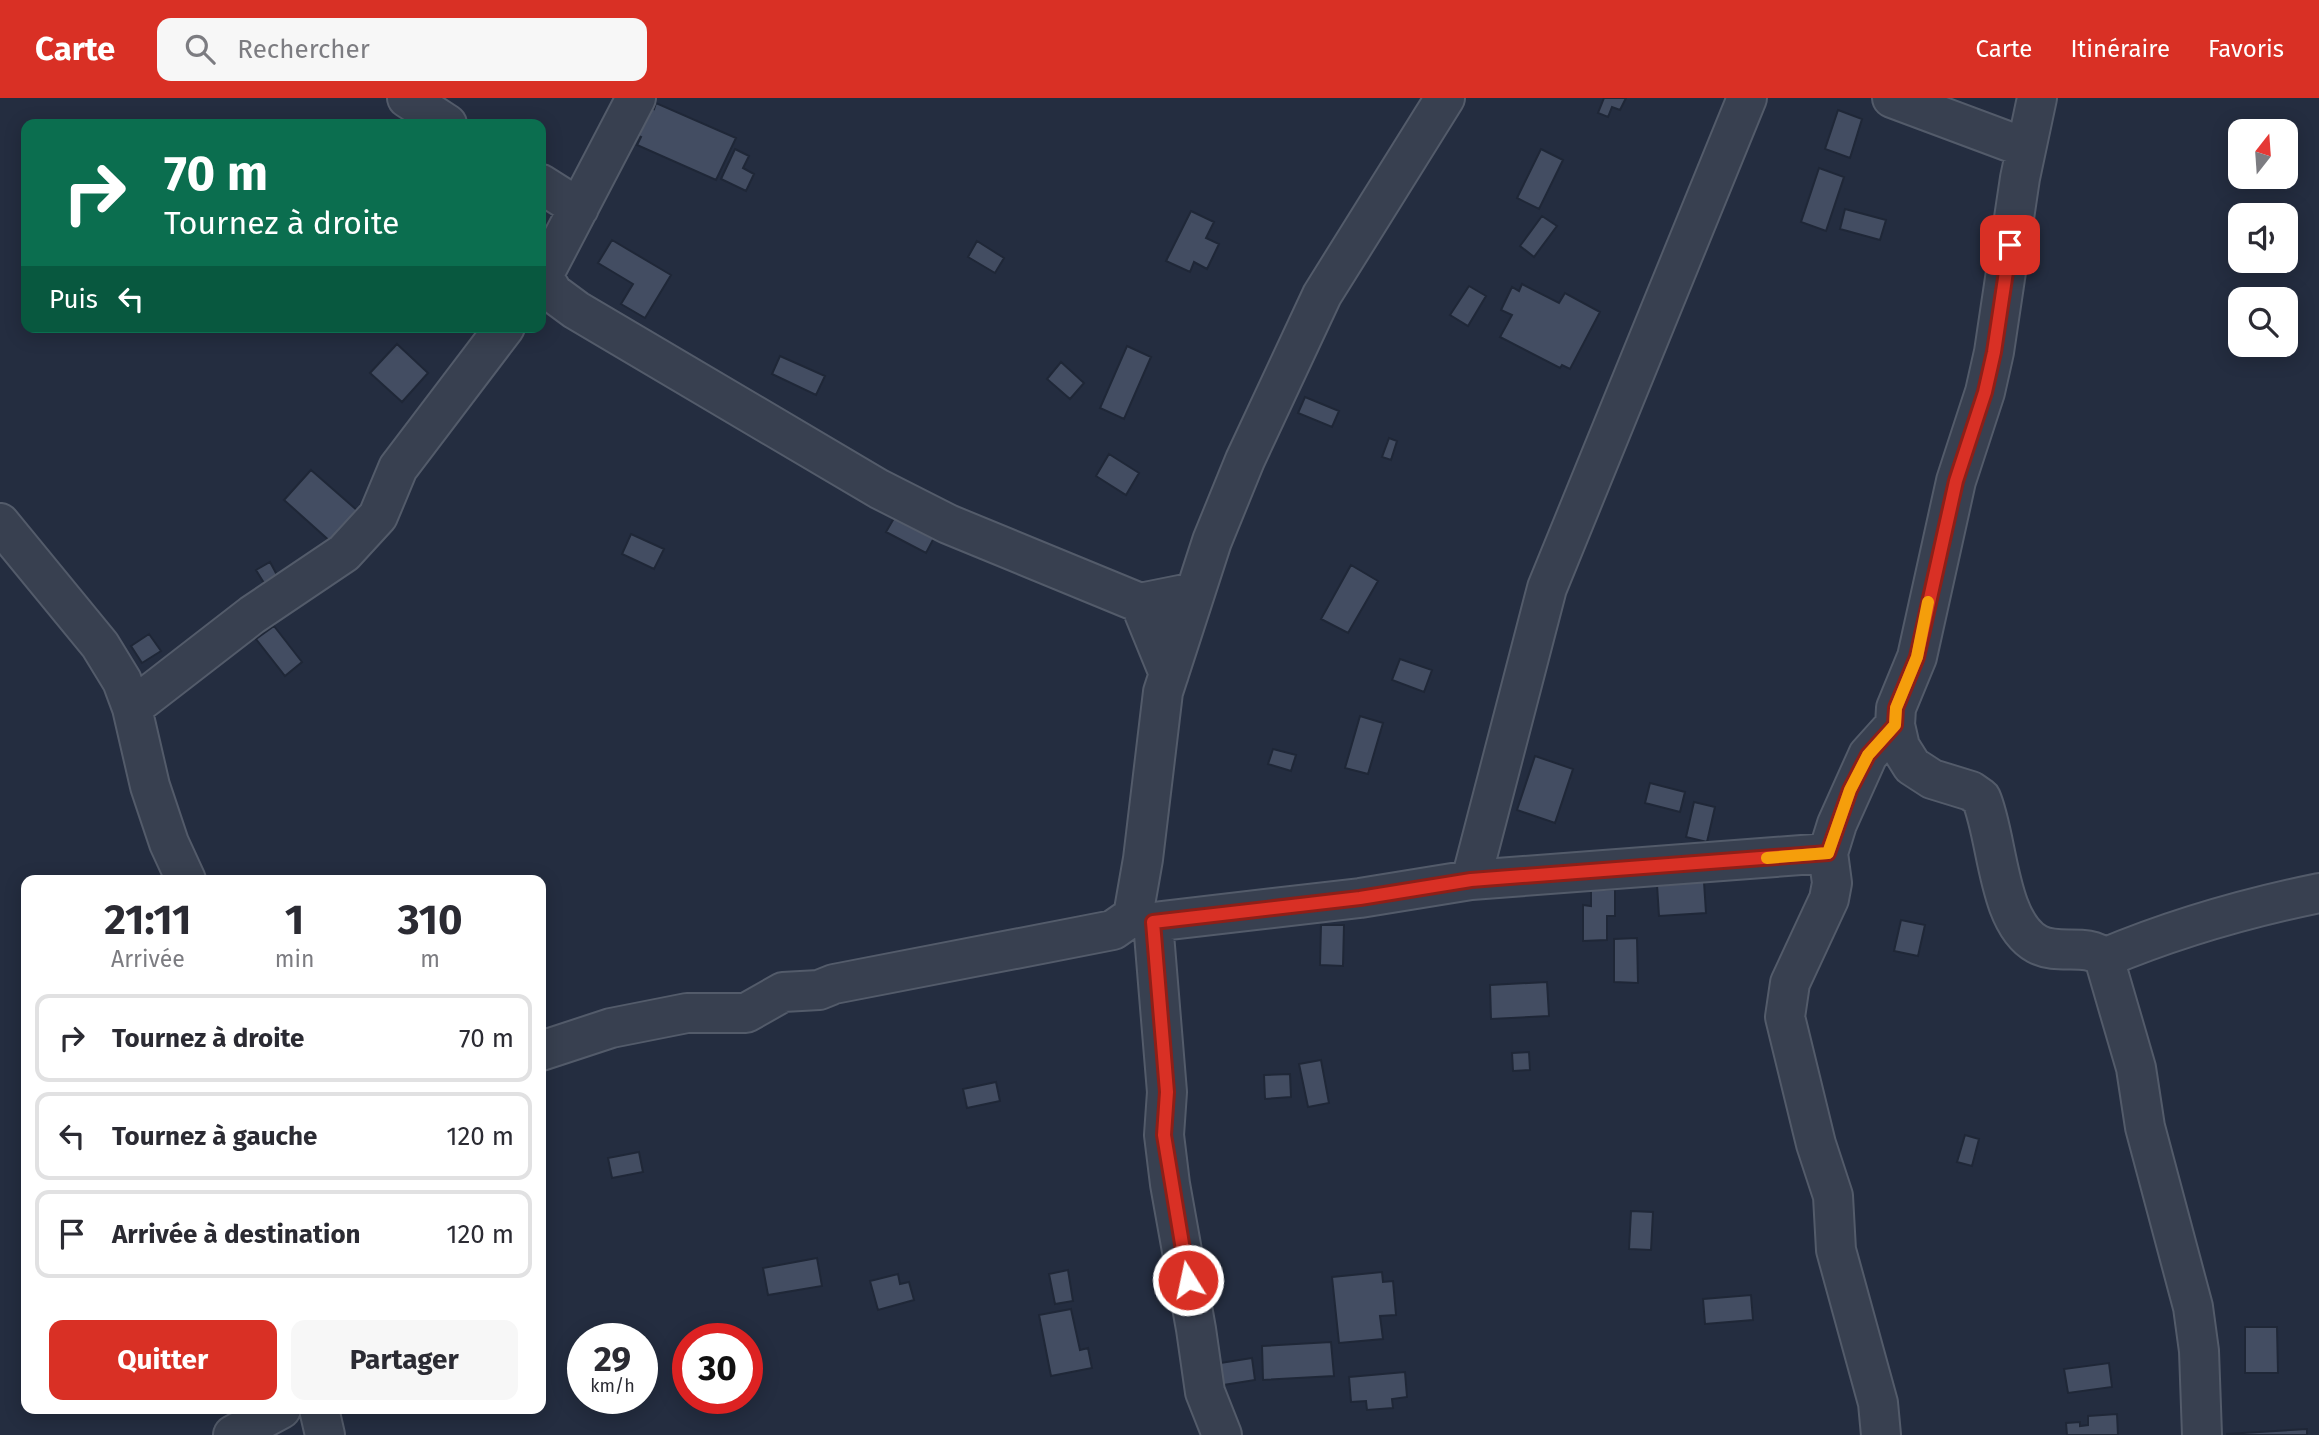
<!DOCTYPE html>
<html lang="fr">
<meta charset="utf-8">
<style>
:root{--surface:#fff;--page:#f7f7f7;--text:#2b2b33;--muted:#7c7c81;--line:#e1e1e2;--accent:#d93025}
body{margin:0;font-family:"Fira Sans",sans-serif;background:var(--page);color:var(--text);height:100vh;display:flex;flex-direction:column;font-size:26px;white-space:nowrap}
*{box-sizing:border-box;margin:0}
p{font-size:23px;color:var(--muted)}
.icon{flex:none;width:38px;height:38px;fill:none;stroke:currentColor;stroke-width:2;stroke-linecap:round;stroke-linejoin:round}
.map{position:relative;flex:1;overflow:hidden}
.sheet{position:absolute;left:21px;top:777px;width:525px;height:539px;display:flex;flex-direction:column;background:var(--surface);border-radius:14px;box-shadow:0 4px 18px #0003}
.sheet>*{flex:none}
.banner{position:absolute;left:21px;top:21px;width:525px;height:214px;border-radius:14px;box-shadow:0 4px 18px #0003;background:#0b6e4f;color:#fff;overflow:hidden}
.needle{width:46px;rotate:17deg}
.fabs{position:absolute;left:2228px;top:21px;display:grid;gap:14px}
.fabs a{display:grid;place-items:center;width:70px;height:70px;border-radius:14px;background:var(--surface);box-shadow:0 4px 18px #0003;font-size:35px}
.speed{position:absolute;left:567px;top:1225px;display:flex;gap:14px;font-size:35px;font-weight:700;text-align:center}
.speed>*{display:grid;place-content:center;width:91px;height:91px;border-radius:50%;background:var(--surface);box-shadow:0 4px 18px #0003;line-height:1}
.speed small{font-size:18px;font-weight:400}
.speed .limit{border:10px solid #d22;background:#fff;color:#111}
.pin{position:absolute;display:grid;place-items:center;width:60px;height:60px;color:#fff;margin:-30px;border-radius:14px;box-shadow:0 4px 10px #0006}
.me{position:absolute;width:77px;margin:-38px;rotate:350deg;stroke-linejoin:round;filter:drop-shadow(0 0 5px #0008)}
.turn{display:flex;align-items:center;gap:24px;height:147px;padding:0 28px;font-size:32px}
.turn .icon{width:91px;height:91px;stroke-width:2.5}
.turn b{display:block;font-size:49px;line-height:60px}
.then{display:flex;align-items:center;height:66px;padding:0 28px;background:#0003;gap:14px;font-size:26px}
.eta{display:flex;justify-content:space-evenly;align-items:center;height:119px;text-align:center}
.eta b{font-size:42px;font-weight:700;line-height:49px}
.action{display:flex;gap:14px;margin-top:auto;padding:14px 28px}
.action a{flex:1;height:80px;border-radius:14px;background:var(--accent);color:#fff;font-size:28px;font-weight:700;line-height:80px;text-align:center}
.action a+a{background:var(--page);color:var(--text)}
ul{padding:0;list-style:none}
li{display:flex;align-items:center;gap:21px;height:88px;margin:0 14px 10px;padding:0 14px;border:4px solid var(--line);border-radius:14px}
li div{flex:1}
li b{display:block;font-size:26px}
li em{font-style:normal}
header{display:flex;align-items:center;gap:42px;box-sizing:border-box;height:98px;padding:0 35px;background:var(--accent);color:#fff}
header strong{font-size:33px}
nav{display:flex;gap:38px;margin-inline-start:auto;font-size:24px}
.search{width:490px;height:63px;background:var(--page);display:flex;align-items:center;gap:18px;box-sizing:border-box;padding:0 24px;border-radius:14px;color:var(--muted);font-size:26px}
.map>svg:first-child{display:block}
.building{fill:#434d62;stroke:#1f2737;stroke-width:2}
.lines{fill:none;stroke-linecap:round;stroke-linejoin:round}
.minor-casing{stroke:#535b6a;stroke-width:42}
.minor{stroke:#384050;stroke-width:38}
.route-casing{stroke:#8d1f18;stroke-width:18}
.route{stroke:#d93025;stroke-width:12}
.slow{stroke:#f59e0b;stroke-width:12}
</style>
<header>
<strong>Carte</strong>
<div class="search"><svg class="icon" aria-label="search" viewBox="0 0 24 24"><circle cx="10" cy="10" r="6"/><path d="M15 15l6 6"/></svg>Rechercher</div>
<nav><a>Carte</a><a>Itinéraire</a><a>Favoris</a></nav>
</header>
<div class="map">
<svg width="2319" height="1337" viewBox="0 0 2319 1337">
<rect width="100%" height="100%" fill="#242d40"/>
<path class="building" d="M 1604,0 L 1626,0 L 1620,12 L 1612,9 L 1608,19 L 1598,15 Z
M 641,5 L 654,11 L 656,5 L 736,40 L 716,82 L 637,47 L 641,39 L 627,33 Z
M 1838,12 L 1862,21 L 1850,60 L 1825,51 Z
M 735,51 L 749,58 L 743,70 L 754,76 L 746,93 L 721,81 Z
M 1541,51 L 1563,62 L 1539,111 L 1517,100 Z
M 1819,70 L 1844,79 L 1826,133 L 1801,124 Z
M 1845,111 L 1886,122 L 1880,142 L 1840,131 Z
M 1191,113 L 1214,124 L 1206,140 L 1219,146 L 1207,171 L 1194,164 L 1190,174 L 1166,163 Z
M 1542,118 L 1557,128 L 1534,159 L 1520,148 Z
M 612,142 L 671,177 L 645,220 L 621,206 L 633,186 L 598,165 Z
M 977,143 L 1004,160 L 995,175 L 968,159 Z
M 1522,186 L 1559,205 L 1565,195 L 1600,214 L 1570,271 L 1562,267 L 1560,270 L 1500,239 L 1512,217 L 1501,212 L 1512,189 L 1519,193 Z
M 1469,188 L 1486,198 L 1468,228 L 1450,217 Z
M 397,246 L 428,275 L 402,304 L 370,275 Z
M 1127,248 L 1151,259 L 1124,321 L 1100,310 Z
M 780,258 L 825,278 L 816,297 L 772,276 Z
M 1061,264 L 1084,285 L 1070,301 L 1047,281 Z
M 1305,299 L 1339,313 L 1332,329 L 1298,315 Z
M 1389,340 L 1397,343 L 1391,362 L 1382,359 Z
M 1109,356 L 1139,375 L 1126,397 L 1096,378 Z
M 311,372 L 359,414 L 332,445 L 284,402 Z
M 897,415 L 936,436 L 926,455 L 886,434 Z
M 631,436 L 664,451 L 654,471 L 622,456 Z
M 270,464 L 277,477 L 264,485 L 256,472 Z
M 1351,467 L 1378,483 L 1348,535 L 1321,521 Z
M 274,528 L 302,564 L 285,578 L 256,541 Z
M 149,536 L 161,553 L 142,565 L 131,548 Z
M 1400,561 L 1432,572 L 1424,594 L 1392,582 Z
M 1360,618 L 1383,625 L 1368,676 L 1345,670 Z
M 1273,651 L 1296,657 L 1291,673 L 1268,666 Z
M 1535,658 L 1573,671 L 1555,725 L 1517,712 Z
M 1650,685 L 1685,694 L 1680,714 L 1645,705 Z
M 1694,704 L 1715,709 L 1707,744 L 1686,739 Z
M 1703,768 L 1706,815 L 1659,818 L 1656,771 Z
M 1615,791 L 1615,818 L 1607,818 L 1607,842 L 1583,843 L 1583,807 L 1591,808 L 1591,792 Z
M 1901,822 L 1925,827 L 1918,858 L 1894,853 Z
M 1321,827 L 1344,827 L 1343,868 L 1320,867 Z
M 1637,840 L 1638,885 L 1614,884 L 1614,841 Z
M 1547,884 L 1549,918 L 1491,921 L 1490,887 Z
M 1529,954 L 1530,972 L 1513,973 L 1512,955 Z
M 1321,962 L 1329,1005 L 1308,1009 L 1299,966 Z
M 1290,976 L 1291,999 L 1265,1001 L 1264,977 Z
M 996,984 L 1000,1003 L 967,1010 L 963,991 Z
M 1965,1037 L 1979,1041 L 1972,1068 L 1957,1064 Z
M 639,1054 L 643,1074 L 612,1080 L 608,1060 Z
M 1631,1113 L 1653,1114 L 1651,1152 L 1629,1151 Z
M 817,1160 L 822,1188 L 768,1197 L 763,1170 Z
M 1068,1172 L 1073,1203 L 1055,1206 L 1049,1176 Z
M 1382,1174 L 1383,1184 L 1393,1183 L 1396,1217 L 1380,1218 L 1383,1241 L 1339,1245 L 1332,1179 Z
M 898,1176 L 900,1186 L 909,1184 L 914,1202 L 878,1212 L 870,1183 Z
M 1751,1197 L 1753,1222 L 1705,1226 L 1703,1201 Z
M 1071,1211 L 1080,1252 L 1088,1250 L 1092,1270 L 1051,1278 L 1039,1217 Z
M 2245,1229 L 2277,1229 L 2278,1275 L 2245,1275 Z
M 1331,1244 L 1334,1278 L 1263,1282 L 1262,1248 Z
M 1252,1260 L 1255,1282 L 1217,1288 L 1214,1266 Z
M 2109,1265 L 2112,1289 L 2068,1295 L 2064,1271 Z
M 1405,1274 L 1407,1299 L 1392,1301 L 1393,1310 L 1367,1312 L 1366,1303 L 1351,1304 L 1349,1279 Z
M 2117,1316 L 2118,1337 L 2067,1337 L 2066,1325 L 2080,1324 L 2080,1328 L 2088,1327 L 2088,1318 Z
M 2307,1331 L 2307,1337 L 2227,1337 L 2227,1336 Z"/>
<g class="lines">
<g class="minor-casing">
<path id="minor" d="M 407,0 L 447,26
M 636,0 L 543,178 L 553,195 L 576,212 L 879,391 L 948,426 L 1140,505 L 1195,494
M 1892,0 L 2026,50
M 2037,0 L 2020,80 L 1994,254 L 1985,294 L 1956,383 L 1917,559 L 1896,610 L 1895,627 L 1900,649 L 1912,668 L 1932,681 L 1971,693 L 1981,700 C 1998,739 1997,824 2037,846 C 2059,858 2086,844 2104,860 L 2136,970 L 2145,1029 L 2193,1209 L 2199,1253 L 2202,1337
M 541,86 L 579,110
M 0,425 L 100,547 L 122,583 L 132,610 L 150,688 L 169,745 L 186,782
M 1140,505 L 1169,576
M 132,610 L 252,517 L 344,455 L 378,418 L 398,370 L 505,229
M 1471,782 L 1547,490 L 1747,0
M 1133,818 L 1153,824 L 1360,800 L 1471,782 L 1828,755
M 1153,824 L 1167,994 L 1164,1037 L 1170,1086 L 1196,1231 L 1205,1294 L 1222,1337
M 2104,860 C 2173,831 2246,810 2319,795
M 541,953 L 611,930 L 687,915 L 746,915 L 783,894 L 819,892 L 834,886 L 1113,832 L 1133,818 L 1143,761 L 1163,594 L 1212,443 L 1245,362 L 1322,197 L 1445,0
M 319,1311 L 325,1337
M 233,1337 L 281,1311
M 1881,1337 L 1878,1305 L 1836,1152 L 1833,1098 L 1816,1046 L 1785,919 L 1790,885 L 1829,801 L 1832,785 L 1828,755 L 1837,726 L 1868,657 L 1895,627"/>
</g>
<use href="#minor" class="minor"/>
</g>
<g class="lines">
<g class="route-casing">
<path id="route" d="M 1188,1182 L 1164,1037 L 1167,994 L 1153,824 L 1360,800 L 1471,782 L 1828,755 L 1850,692 L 1868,657 L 1895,627 L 1896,610 L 1917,559 L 1956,383 L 1985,294 L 1994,254 L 2010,147"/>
</g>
<use href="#route" class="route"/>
<path class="slow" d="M 1767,760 L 1828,755 L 1850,692 L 1868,657 L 1895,627 L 1896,610 L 1917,559 L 1928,504"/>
</g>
</svg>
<div class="fabs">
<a><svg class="needle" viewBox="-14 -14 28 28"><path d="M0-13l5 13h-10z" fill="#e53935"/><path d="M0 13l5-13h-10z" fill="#7c7c81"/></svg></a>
<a><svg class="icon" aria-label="sound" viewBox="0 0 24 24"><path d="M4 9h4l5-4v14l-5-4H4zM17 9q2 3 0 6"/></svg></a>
<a><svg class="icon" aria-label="search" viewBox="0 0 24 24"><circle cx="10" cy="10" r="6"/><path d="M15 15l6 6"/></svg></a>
</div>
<div class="speed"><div>29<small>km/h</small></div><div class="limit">30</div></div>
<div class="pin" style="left:2010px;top:147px;background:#d93025"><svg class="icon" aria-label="arrive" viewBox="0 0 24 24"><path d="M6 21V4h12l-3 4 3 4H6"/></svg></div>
<svg class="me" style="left:1188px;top:1182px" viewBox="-20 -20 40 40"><circle r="17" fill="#d93025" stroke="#fff" stroke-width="3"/><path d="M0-11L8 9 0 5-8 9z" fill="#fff"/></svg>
<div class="banner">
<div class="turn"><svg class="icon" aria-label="right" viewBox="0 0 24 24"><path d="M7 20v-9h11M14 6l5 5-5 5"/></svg><div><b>70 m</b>Tournez à droite</div></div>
<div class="then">Puis<svg class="icon" aria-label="left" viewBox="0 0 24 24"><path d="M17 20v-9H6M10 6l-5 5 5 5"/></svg></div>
</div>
<section class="sheet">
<div class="eta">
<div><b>21:11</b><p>Arrivée</p></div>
<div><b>1</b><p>min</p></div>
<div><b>310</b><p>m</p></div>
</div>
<ul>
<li><svg class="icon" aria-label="right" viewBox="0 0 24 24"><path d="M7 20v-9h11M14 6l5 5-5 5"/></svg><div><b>Tournez à droite</b></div><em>70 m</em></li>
<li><svg class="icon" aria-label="left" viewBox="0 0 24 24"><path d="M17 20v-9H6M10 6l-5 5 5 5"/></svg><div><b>Tournez à gauche</b></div><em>120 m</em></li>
<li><svg class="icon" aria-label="arrive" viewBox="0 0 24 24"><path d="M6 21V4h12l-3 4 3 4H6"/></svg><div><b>Arrivée à destination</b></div><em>120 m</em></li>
</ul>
<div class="action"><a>Quitter</a><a>Partager</a></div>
</section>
</div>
